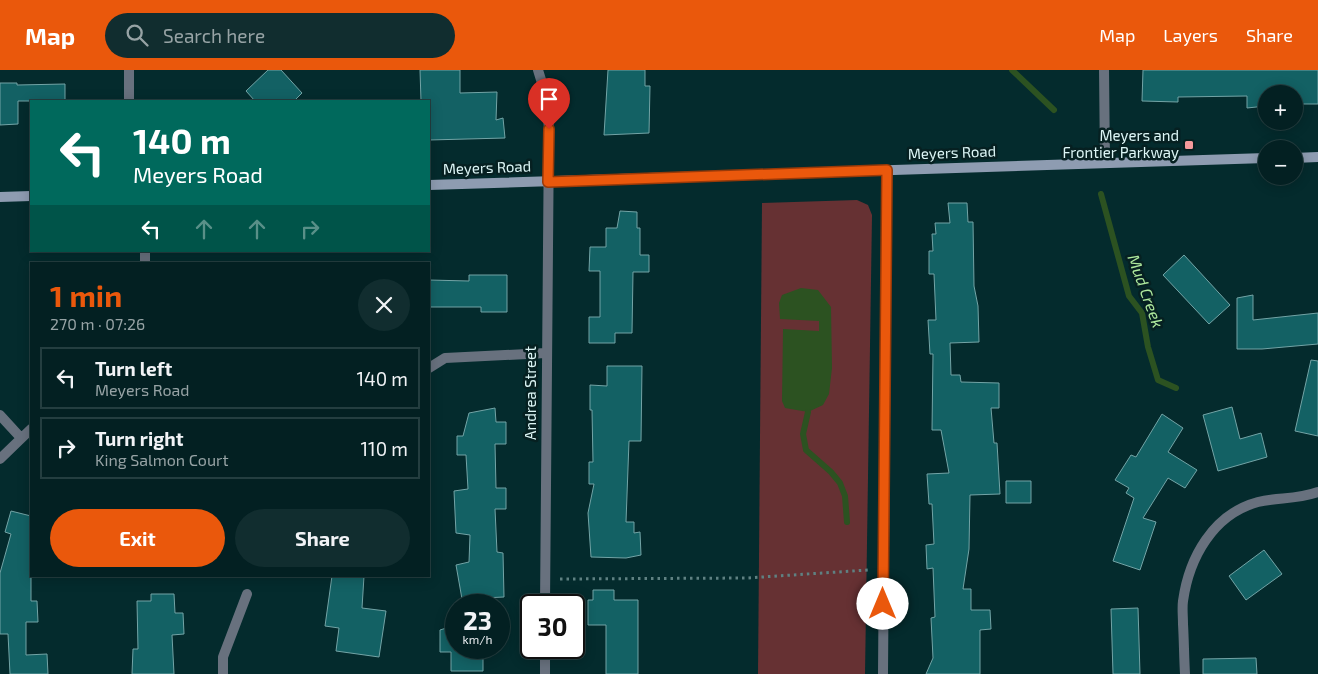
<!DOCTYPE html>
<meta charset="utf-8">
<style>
:root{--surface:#032022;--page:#112d2f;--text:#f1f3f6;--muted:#97a3a5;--line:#243e40;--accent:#ea580c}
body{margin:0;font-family:"Exo 2",sans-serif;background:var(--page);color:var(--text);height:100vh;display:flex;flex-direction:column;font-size:19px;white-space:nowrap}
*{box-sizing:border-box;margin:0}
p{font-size:16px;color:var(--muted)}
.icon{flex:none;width:28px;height:28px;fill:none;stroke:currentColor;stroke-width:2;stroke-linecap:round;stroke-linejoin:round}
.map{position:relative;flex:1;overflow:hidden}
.sheet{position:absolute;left:30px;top:192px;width:400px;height:315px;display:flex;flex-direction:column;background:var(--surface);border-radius:0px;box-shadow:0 2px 12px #0003,0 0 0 1px var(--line)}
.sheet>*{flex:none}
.banner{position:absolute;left:30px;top:30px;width:400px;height:152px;border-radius:0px;box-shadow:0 2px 12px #0003,0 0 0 1px var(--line);background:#00695c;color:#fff;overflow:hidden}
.tools{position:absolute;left:1258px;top:15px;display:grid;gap:10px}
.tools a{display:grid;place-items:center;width:45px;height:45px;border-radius:50%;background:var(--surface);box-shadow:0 2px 12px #0003,0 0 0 1px var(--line);font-size:25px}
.speed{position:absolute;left:445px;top:524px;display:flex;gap:10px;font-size:25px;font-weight:700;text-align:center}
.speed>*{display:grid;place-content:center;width:65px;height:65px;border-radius:50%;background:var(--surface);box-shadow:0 2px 12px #0003,0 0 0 1px var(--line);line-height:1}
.speed small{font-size:12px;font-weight:400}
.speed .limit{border:2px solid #111;border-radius:8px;background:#fff;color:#111}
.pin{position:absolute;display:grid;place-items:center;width:42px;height:42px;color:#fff;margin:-51px -21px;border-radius:50% 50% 50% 0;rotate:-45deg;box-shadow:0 0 5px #0007}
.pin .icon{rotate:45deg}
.me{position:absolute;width:55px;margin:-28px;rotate:0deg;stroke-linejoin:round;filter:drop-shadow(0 0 4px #0008)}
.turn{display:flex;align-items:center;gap:18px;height:105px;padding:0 20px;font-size:22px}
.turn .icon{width:65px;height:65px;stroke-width:2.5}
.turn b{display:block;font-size:35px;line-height:42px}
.lanes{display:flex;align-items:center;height:48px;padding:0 20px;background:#0003;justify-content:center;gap:25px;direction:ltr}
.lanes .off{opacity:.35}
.round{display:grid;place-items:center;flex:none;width:52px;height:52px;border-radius:26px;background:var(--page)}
.head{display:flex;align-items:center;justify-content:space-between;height:85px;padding:0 20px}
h1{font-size:30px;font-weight:700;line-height:38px;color:var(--accent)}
.button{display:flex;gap:10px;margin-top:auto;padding:10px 20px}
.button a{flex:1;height:58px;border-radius:30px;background:var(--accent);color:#fff;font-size:20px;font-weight:700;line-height:58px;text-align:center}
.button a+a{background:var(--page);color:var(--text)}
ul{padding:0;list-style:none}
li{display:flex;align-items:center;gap:15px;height:62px;margin:0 10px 8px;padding:0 10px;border:2px solid var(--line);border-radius:0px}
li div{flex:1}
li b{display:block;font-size:19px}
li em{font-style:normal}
header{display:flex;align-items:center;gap:30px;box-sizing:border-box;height:70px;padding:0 25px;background:var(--accent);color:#fff}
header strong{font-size:24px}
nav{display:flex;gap:28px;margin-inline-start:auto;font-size:18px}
.search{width:350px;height:45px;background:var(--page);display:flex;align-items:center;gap:12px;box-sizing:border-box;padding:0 18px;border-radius:28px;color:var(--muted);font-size:19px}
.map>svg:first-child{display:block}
.green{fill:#663133}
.water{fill:#2c5221}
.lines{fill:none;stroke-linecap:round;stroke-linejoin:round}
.stream{stroke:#2c5221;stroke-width:6}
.building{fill:#136164;stroke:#73a4a6}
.path{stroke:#5f8182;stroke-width:3;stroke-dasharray:2.5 4;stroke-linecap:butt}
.street{stroke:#68717e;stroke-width:10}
.secondary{stroke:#8e9cb1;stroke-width:10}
.route-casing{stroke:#983908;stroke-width:12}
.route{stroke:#ea580c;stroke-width:9}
.poi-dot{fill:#f59b9c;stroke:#062021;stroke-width:2}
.labels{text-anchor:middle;stroke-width:5;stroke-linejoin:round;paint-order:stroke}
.poi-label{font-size:15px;fill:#ddf6f6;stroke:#062021;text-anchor:end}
.street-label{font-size:15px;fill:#ddf6f6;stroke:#062021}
.water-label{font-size:16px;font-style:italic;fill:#afea9e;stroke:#062021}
</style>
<header>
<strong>Map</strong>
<div class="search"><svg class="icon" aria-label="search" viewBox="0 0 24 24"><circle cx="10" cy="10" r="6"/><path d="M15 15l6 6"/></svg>Search here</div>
<nav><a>Map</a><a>Layers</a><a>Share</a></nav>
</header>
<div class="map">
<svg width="1318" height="604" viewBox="0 0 1318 604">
<rect width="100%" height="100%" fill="#042b2d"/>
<path class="green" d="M 857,130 L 868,135 L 872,145 L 865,604 L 758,604 L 762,133 Z"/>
<path class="water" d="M 801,218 L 818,220 L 831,237 L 832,298 L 829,324 L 823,335 L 808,342 L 785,338 L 782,331 L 783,259 L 819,261 L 819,251 L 780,249 L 779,233 L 782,225 Z"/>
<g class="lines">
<path class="stream" d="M 1012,0 L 1054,40
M 1101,124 L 1129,226 L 1142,243 L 1148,277 L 1158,310 L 1176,318
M 808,342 L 803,364 L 806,380 L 831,402 L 840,413 L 845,426 L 847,452"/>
</g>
<path class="building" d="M 268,0 L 281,0 L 302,23 L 294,31 L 255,31 L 246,21 Z
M 420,0 L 460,0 L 460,23 L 497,22 L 496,50 L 503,48 L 505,68 L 429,70 L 429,31 L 421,31 Z
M 608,0 L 645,0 L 645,16 L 650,16 L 649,63 L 604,65 Z
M 1143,0 L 1318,0 L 1318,34 L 1299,34 L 1299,24 L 1266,24 L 1266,36 L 1247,38 L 1247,26 L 1178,27 L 1178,32 L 1142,31 Z
M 0,13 L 17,13 L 17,15 L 65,14 L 65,31 L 18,31 L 18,54 L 0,55 Z
M 948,133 L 967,133 L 968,152 L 973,152 L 974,216 L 978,236 L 979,272 L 950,273 L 951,305 L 960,305 L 961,312 L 999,313 L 999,338 L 991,338 L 994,373 L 997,373 L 1000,424 L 970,425 L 969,479 L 963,519 L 971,519 L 971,540 L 990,540 L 991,559 L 980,560 L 980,604 L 926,604 L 933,588 L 931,548 L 935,547 L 933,498 L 927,499 L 926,475 L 934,474 L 932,434 L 929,434 L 927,404 L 949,403 L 941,360 L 932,360 L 933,284 L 930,284 L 928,250 L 936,250 L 934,204 L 929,204 L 929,181 L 933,181 L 932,164 L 936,164 L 935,153 L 950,153 Z
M 620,141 L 637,142 L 637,158 L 640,158 L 640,185 L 649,185 L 649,202 L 633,202 L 632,263 L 615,263 L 615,273 L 589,273 L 589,247 L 600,247 L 600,201 L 589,201 L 590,177 L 606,177 L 606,158 L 617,158 Z
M 1184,185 L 1230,235 L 1209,254 L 1163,205 Z
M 469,205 L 507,205 L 507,242 L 481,242 L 481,237 L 429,237 L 429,210 L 469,211 Z
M 1253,225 L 1253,250 L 1318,243 L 1318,274 L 1262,279 L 1237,279 L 1237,228 Z
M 1311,290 L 1318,291 L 1318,366 L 1295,361 Z
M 607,296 L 642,296 L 641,371 L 629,371 L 626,452 L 634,452 L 634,463 L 640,462 L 641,485 L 626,488 L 591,487 L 588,443 L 594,414 L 589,414 L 589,392 L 593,392 L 592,340 L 590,340 L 590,315 L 607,316 Z
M 1232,337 L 1240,369 L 1261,363 L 1267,387 L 1218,401 L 1203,345 Z
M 495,338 L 496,352 L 506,352 L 506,374 L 495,374 L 496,418 L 506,418 L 506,439 L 495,439 L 497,482 L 503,483 L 504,527 L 462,529 L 456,495 L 469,492 L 470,465 L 456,463 L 454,421 L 468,419 L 466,385 L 457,385 L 457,366 L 463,366 L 469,343 Z
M 1162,344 L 1183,358 L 1168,382 L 1197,400 L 1185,418 L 1168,408 L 1143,448 L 1156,452 L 1140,500 L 1113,491 L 1134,428 L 1126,423 L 1129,418 L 1115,410 L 1131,385 L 1136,387 Z
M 1006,411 L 1031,411 L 1031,433 L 1006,433 Z
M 11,441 L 31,446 L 31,531 L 37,531 L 38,552 L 26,552 L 26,585 L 47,584 L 48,604 L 10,604 L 8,564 L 0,564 L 0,503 L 11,464 L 5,462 Z
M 1264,480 L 1282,504 L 1246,530 L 1229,506 Z
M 332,506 L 364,506 L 362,538 L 386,541 L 379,587 L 336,581 L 339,558 L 325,556 Z
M 593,520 L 614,520 L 614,530 L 638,530 L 638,604 L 606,604 L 606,555 L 588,555 L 588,530 L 593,530 Z
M 151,524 L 174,524 L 175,543 L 183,543 L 184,564 L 172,565 L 174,604 L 132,604 L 133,579 L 138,579 L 137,531 L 151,531 Z
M 1138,538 L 1140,604 L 1113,604 L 1111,539 Z
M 456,555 L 456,578 L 483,578 L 483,601 L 451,601 L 451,582 L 440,582 L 440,560 Z
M 1256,588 L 1257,604 L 1203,604 L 1203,589 Z"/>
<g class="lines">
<path class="path" d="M 560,509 L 747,508 L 868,500"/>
<path class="street" d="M 129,0 L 129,31
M 538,0 L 546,26 L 549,59 L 545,535
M 1104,0 L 1105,93
M 145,181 L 145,194
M 429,298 L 445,288 L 546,283
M 0,345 L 21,368
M 0,389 L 31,359
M 223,604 L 223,587 L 247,524
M 545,604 L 545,578
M 883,604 L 887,100
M 1185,604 C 1184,587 1184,571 1183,554 C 1183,546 1182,538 1183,531 C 1189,488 1213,444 1258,432 C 1278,427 1296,430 1318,422"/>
<path class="secondary" d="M 1294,88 L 1318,87
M 429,115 L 1266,88
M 0,127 L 31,126"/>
</g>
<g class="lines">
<g class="route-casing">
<path id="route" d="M 549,59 L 548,112 L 887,100 L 883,534"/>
</g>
<use href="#route" class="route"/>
</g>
<rect class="poi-dot" x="1184" y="70" width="10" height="10" rx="2.5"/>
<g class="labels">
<g class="poi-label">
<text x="1179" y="71">Meyers and<tspan x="1179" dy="17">Frontier Parkway</tspan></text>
</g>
<g class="street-label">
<text transform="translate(952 83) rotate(-2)" y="5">Meyers Road</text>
<text transform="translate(487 98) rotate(-2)" y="5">Meyers Road</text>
<text transform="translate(531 323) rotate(-90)" y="5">Andrea Street</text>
</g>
<g class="water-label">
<text transform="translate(1146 221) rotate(70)" y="6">Mud Creek</text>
</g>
</g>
</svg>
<div class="tools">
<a>+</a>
<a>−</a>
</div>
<div class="speed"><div>23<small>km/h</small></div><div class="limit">30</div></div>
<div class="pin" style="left:549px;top:59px;background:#d93025"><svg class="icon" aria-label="arrive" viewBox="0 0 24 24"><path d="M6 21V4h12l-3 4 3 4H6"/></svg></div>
<svg class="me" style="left:883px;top:534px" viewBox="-20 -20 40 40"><circle r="19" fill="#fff"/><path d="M0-13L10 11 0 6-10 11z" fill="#ea580c"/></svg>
<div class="banner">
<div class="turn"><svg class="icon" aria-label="left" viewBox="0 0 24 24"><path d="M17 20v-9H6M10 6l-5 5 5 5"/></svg><div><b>140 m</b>Meyers Road</div></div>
<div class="lanes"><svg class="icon" aria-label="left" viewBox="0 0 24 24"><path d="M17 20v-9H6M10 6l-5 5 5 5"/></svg><svg class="icon off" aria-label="ahead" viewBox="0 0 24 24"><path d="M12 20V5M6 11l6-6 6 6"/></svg><svg class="icon off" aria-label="ahead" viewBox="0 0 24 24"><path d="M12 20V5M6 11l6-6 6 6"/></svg><svg class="icon off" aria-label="right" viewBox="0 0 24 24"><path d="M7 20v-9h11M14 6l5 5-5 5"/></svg></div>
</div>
<section class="sheet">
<div class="head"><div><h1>1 min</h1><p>270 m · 07:26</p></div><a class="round"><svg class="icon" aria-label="close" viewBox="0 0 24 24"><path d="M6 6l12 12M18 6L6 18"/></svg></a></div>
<ul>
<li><svg class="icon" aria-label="left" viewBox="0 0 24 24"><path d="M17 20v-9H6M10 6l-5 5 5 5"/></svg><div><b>Turn left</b><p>Meyers Road</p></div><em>140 m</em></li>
<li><svg class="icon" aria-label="right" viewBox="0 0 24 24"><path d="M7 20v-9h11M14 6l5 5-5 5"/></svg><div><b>Turn right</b><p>King Salmon Court</p></div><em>110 m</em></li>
</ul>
<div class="button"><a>Exit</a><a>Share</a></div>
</section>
</div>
